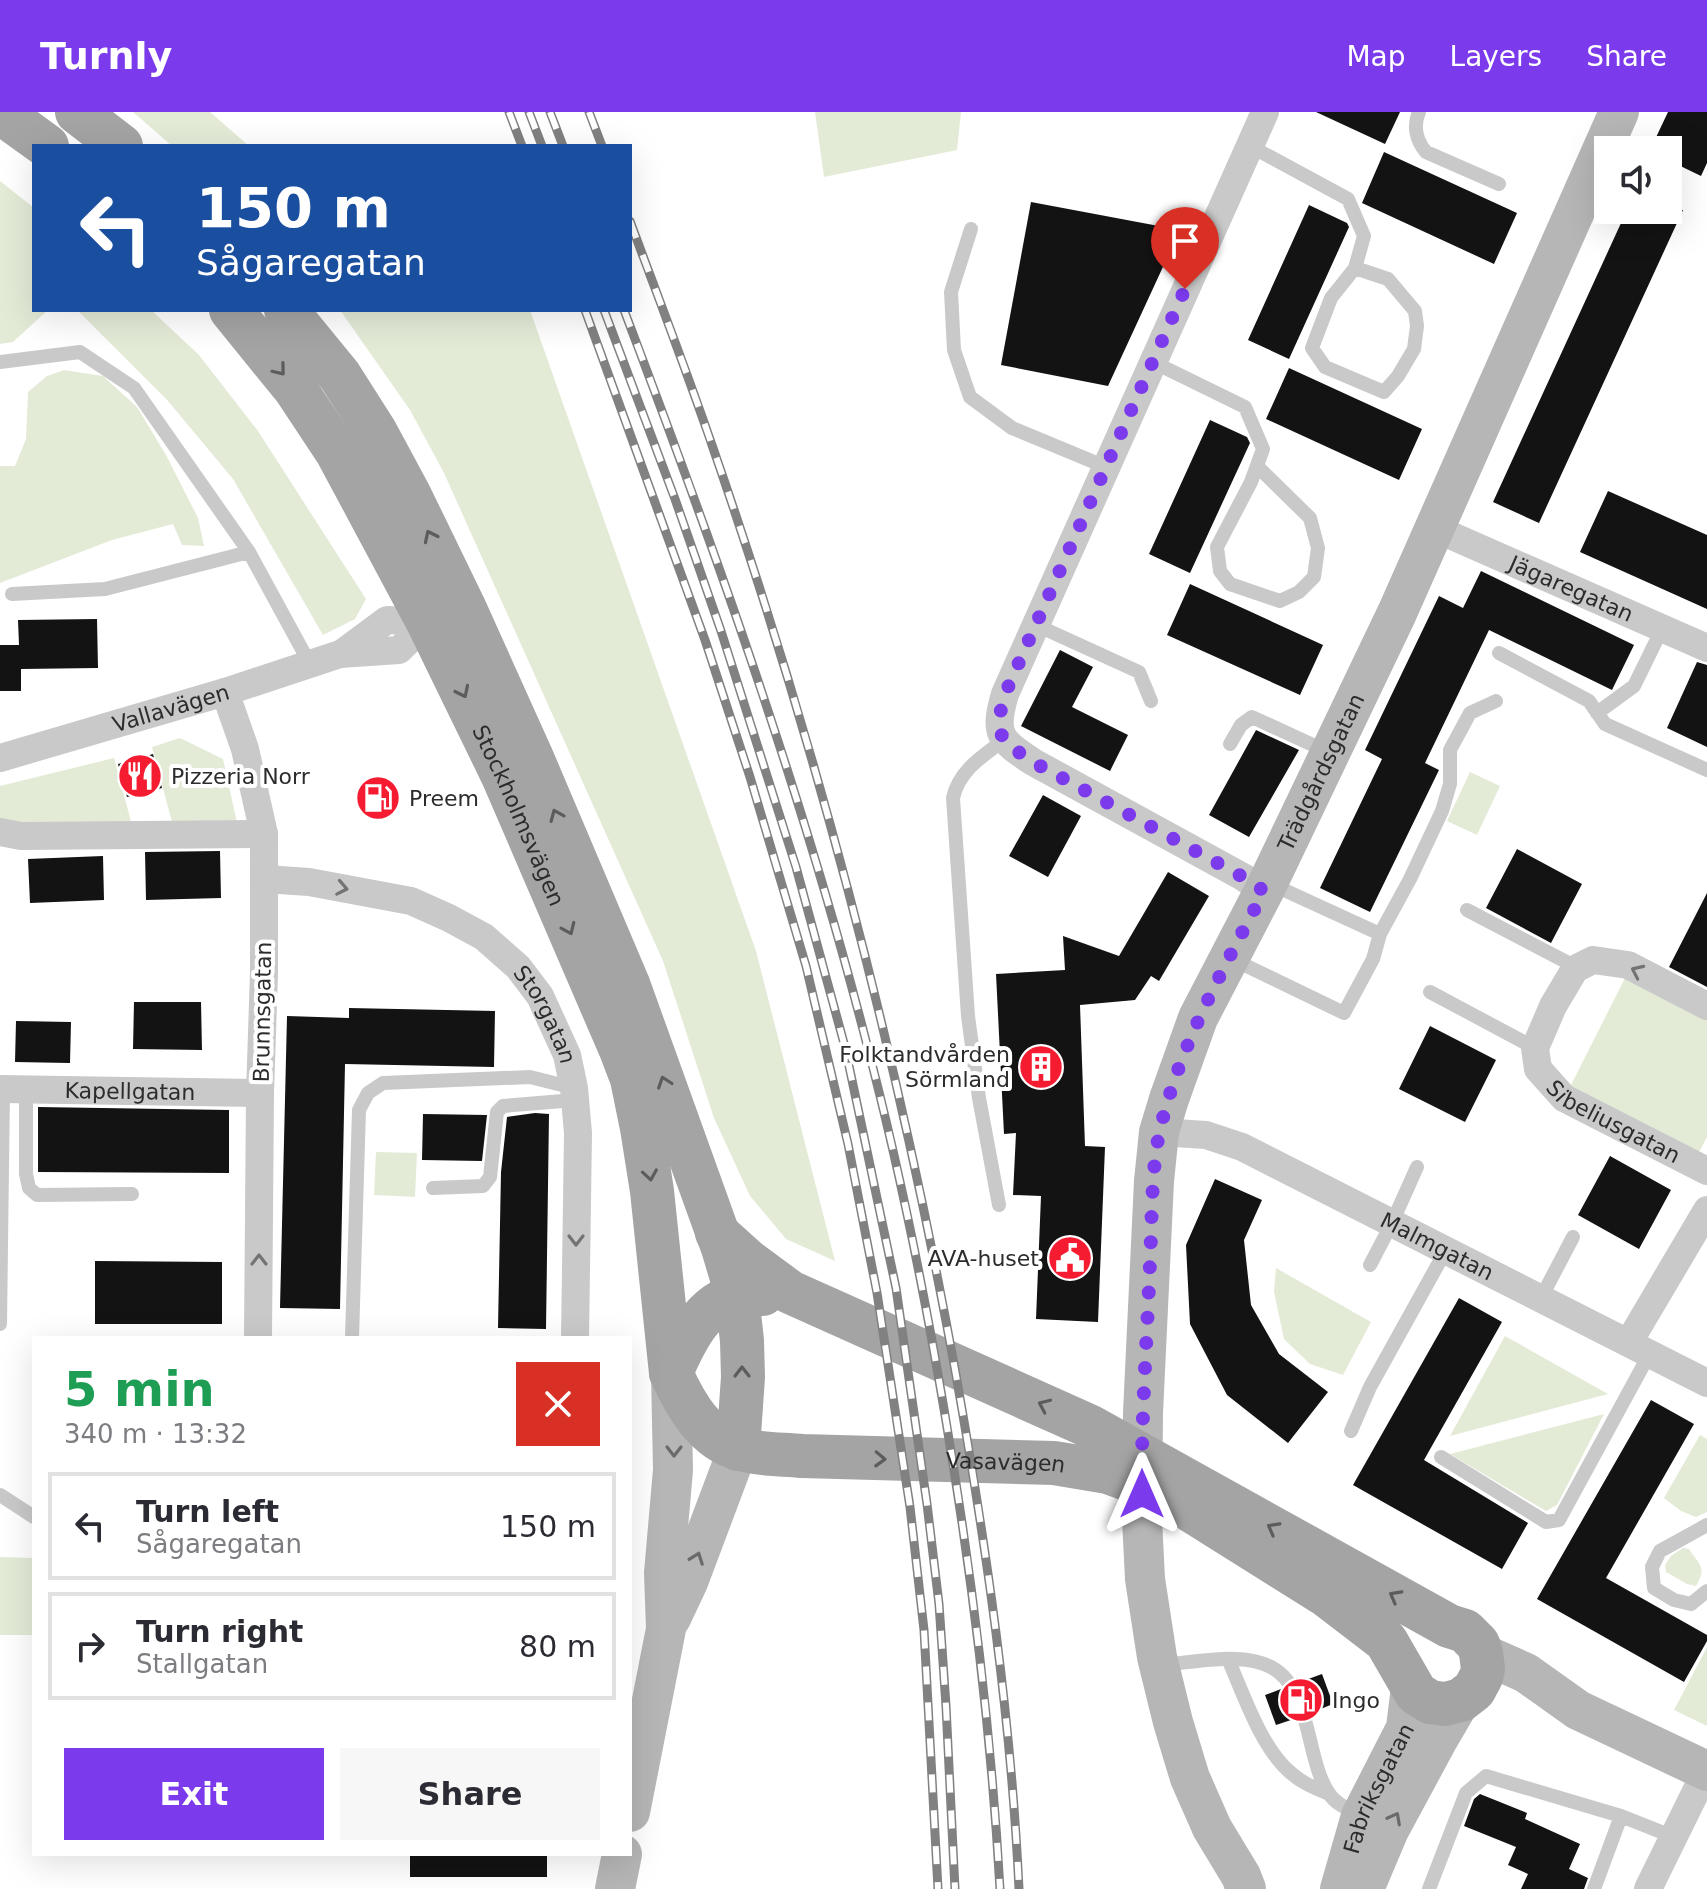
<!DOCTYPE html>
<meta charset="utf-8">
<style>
:root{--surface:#fff;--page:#f7f7f7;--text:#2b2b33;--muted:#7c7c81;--line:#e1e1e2;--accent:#7c3aed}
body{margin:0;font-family:"DejaVu Sans",sans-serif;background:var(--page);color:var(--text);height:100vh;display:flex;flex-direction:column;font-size:30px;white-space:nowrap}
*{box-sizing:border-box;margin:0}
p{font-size:26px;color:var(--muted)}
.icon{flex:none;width:44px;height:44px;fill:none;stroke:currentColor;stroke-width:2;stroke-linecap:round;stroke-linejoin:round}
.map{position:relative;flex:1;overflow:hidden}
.sheet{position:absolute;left:32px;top:1224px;width:600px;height:520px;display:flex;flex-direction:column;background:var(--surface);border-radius:0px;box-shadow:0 8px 32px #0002}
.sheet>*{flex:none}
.guide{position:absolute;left:32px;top:32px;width:600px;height:168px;border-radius:0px;box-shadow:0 8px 32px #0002;background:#1a4fa0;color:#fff;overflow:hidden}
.buttons{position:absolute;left:1594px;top:24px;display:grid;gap:16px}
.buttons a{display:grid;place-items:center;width:88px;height:88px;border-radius:0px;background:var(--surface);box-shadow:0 8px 32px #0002;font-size:40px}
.pin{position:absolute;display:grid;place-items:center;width:68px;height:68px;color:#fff;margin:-82px -34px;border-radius:50% 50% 50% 0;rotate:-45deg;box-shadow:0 0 8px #0007}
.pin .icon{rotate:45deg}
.me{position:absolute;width:88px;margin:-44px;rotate:0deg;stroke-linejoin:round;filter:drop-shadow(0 0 6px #0008)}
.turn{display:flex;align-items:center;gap:28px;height:168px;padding:0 32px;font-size:36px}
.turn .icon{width:104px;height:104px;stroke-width:2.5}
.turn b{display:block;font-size:56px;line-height:68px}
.round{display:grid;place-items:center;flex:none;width:84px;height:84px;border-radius:0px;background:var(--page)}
.summary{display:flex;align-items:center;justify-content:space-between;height:136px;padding:0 32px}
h1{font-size:48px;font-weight:600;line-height:60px;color:#1e9e55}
.primary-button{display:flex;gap:16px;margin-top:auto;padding:16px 32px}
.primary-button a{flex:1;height:92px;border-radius:0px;background:var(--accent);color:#fff;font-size:32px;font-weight:600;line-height:92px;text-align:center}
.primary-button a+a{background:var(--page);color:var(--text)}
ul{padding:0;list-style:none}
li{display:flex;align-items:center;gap:24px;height:108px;margin:0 16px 12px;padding:0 16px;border:4px solid var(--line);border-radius:0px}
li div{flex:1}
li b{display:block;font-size:30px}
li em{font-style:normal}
header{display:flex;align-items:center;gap:48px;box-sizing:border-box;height:112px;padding:0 40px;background:var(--accent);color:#fff}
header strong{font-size:38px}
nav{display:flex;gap:44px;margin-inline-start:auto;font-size:28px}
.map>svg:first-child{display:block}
.green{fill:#e3ebd7}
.building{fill:#131313}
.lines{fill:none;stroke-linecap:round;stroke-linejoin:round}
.lane{stroke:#c9c9c9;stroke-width:14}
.street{stroke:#c9c9c9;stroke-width:28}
.secondary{stroke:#b6b6b6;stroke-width:40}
.primary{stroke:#a4a4a4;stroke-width:44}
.rail-casing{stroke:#818181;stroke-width:9}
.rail{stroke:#fff;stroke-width:6;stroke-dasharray:18;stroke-linecap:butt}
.oneway{stroke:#5c5c5c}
.oneway2{stroke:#737373}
.oneway3{stroke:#6a6a6a}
.route{stroke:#7c3aed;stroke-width:14;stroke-dasharray:0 25.2}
.labels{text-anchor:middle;stroke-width:8;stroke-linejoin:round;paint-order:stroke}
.street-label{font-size:22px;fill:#2c2c2c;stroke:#fff}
.poi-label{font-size:22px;fill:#2c2c2c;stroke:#fff;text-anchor:start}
</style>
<header>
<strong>Turnly</strong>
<nav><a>Map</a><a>Layers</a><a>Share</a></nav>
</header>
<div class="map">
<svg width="1707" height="1777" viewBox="0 0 1707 1777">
<rect width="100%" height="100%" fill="#fff"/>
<path class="green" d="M 133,0 L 210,0 L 249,34 L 172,34 Z
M 815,0 L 961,0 L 957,38 L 824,65 Z
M 0,69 L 34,96 L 34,198 L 48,198 L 13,230 L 0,232 Z
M 77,198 L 151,198 L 199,243 L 258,319 L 366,487 L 355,507 L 323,523 L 233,367 L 168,289 Z
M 340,198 L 530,198 L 756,839 L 835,1149 L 786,1127 L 750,1084 L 714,1006 L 663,849 L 444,361 L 410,298 Z
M 64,258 L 103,264 L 137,295 L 166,343 L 198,406 L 204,434 L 182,433 L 173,412 L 112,428 L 0,471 L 0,354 L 15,354 L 26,327 L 28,280 L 47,264 Z
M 180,626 L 223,647 L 237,711 L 172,710 L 152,635 Z
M 114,646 L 132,713 L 0,710 L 0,674 Z
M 1470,660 L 1500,674 L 1477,723 L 1447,709 Z
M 1625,866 L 1707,907 L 1707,1025 L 1696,1046 L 1567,981 Z
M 376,1040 L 417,1041 L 415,1085 L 374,1083 Z
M 1276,1156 L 1371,1210 L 1343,1263 L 1310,1252 L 1284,1227 L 1274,1180 Z
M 1505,1224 L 1608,1282 L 1450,1324 Z
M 1604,1302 L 1557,1393 L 1546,1399 L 1450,1342 Z
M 1700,1323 L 1707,1327 L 1707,1400 L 1696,1405 L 1681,1399 L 1664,1386 Z
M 1683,1436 L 1689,1437 C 1700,1454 1707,1455 1696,1474 L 1687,1472 L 1666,1460 L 1665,1453 L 1671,1444 Z
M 0,1445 L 34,1446 L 34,1523 L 0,1523 Z
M 1707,1535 L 1707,1614 L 1674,1598 Z"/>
<path class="building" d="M 1316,0 L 1400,0 L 1385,32 Z
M 1668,0 L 1707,0 L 1707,51 L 1701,64 L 1668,48 L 1668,38 L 1650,38 Z
M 1384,40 L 1517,101 L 1494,152 L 1362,91 Z
M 1031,90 L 1180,118 L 1108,274 L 1001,253 Z
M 1309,93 L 1347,111 L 1349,115 L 1289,247 L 1248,228 Z
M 1627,98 L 1683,98 L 1539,411 L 1493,390 Z
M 1289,256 L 1422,317 L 1399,368 L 1266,307 Z
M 1210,308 L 1247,325 L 1250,331 L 1190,461 L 1149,442 Z
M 1608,379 L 1707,423 L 1707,497 L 1580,440 Z
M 1481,459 L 1634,533 L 1612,578 L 1489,518 L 1425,651 L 1439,658 L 1370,800 L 1320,776 L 1382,647 L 1365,638 L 1439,484 L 1463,496 Z
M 1190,472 L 1323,533 L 1300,583 L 1167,523 Z
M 97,507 L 98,556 L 21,557 L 21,579 L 0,579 L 0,533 L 19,533 L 18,508 Z
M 1060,538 L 1093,555 L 1072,595 L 1128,623 L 1110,659 L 1021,614 Z
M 1697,550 L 1707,553 L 1707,635 L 1667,616 Z
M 1256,618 L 1299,638 L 1249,725 L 1209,703 Z
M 153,642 L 162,676 L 127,685 L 118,652 Z
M 1043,683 L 1081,704 L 1048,765 L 1009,744 Z
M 1517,737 L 1582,772 L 1551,831 L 1486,796 Z
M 220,739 L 221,786 L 146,788 L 145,740 Z
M 103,744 L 104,788 L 30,791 L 28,747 Z
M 1168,760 L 1209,784 L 1159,869 L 1151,864 L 1135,888 L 1080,893 L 1085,1034 L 1105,1035 L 1098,1210 L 1036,1207 L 1041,1084 L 1013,1083 L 1016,1021 L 1004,1022 L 996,862 L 1065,858 L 1063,824 L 1119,844 Z
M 1707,781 L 1707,875 L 1669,855 Z
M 134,890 L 201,890 L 202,938 L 133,937 Z
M 349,896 L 495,899 L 494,955 L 345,952 L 340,1197 L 280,1196 L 287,904 L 349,906 Z
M 16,909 L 71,910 L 70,951 L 15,950 Z
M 1430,914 L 1496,948 L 1465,1010 L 1399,977 Z
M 38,995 L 229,998 L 229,1061 L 38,1060 Z
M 535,1001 L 549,1002 L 546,1217 L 498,1216 L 501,1060 L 507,1005 Z
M 423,1002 L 487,1003 L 482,1049 L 422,1048 Z
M 1610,1044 L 1671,1078 L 1639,1137 L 1578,1103 Z
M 1215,1067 L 1262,1088 L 1244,1128 L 1251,1193 L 1279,1242 L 1328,1280 L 1288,1331 L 1227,1283 L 1190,1212 L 1186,1133 Z
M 95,1149 L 222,1150 L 222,1212 L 95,1212 Z
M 1459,1186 L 1502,1210 L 1424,1348 L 1528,1411 L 1502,1457 L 1353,1373 Z
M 1651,1288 L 1694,1312 L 1606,1466 L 1707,1523 L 1707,1529 L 1684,1570 L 1537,1487 Z
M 1322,1562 L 1333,1592 L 1313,1600 L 1300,1570 Z
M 1281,1577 L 1290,1593 L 1294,1607 L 1276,1613 L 1265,1583 Z
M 1480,1682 L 1527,1701 L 1525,1707 L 1580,1732 L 1569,1757 L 1588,1766 L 1584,1777 L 1521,1777 L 1528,1762 L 1508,1753 L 1516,1735 L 1464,1714 L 1474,1687 Z
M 410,1742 L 547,1742 L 547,1765 L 410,1765 Z"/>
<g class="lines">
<path class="lane" d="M 1419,0 C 1413,14 1416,28 1426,40 L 1499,72
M 1250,34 L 1348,87 L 1364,124 L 1355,156 L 1331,186 L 1312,236 L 1325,255 L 1384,280 L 1398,264 L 1414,237 L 1417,214 L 1415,199 L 1388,167 L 1355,156
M 971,117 L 951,180 L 954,238 L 970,285 L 1012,316 L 1106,355
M 0,250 L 80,240 L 134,276 L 249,440 L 310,552
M 1153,250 L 1245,295 L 1263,337 L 1251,370 L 1217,435 L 1220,459 L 1230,472 L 1280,489 L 1299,480 L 1314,465 L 1318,436 L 1310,406 L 1257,354
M 12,482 L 105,477 L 249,440
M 1036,513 L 1139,560 L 1151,589
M 1499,541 L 1589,589 L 1605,612 L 1707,658
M 1597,601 L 1634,574 L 1663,515
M 1230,632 L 1241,613 L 1252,605 L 1326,639
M 1269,771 L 1380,822
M 1467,798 L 1578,856
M 1230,846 L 1344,901 L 1373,847 L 1380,822 L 1410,767 L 1442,699 L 1450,672 L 1450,638 L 1470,601 L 1496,589
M 1430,880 L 1535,936
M 26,978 L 26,1062 L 29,1076 L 37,1083 L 132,1082
M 433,1076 L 483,1074 L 490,1065 L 497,1000 L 503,994 L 575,988
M 999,1093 L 979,986 L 968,904 L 953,686 C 959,658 983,644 1004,628
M 1370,1153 L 1392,1111 L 1417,1055
M 1541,1186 L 1573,1125
M 0,1212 L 3,978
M 352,1226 L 359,998 L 368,981 L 383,971 L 530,965 L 574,976
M 1351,1319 L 1370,1275 L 1446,1138
M 1441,1345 L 1546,1410 L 1559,1408 L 1650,1241
M 0,1383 L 34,1405
M 1707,1413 L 1660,1439 L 1652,1455 L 1654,1476 L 1674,1488 L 1691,1492 L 1707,1479
M 1228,1547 C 1244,1583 1261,1636 1291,1661 C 1302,1671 1315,1676 1329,1682
M 1163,1553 C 1194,1550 1231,1542 1261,1551 C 1314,1566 1303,1646 1330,1683 C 1337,1693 1350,1698 1360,1704
M 1621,1704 L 1674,1725
M 1429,1777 L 1466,1681 L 1486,1664 L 1621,1704 L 1594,1777"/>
<g class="street">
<path id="s1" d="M 1434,416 L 1707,536"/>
<path d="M 341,542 L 387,508 L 428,510"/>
<path d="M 225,580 L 245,637 L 264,722 L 264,861 L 260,981 L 258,1226"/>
<path id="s2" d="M 0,646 L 225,580 L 340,542 L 399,538 L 428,510"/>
<path d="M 0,720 L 21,724 L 264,722"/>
<path id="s3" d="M 265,767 L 309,770 L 411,789 L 449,806 L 484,825 L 518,855 L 540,884 L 567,943 L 574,976 L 578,1021 L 575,1226"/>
<path d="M 1264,779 L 1243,765 L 1033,650 C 1000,628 993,623 1005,582 L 1265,0"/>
<path id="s4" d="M 1707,894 L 1628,853 L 1593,848 L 1575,857 L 1553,894 L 1535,936 L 1538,957 L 1564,986 L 1707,1059"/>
<path id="s5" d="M 0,977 L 260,981"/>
<path id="s6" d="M 1159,1020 L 1206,1023 L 1242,1035 L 1707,1271"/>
<path d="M 1629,1230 L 1707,1098"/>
<path d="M 1648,1777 L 1706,1659"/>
</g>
<g class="secondary">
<path d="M 671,1506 L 688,1470 L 738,1337"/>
<path d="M 1481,1541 L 1526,1561 L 1578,1598 L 1707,1659"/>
<path d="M 630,1700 L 666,1517 L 664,1461 L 673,1358 L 671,1261"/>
<path d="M 615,1777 L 622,1742"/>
<path id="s7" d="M 1246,1777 L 1241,1764 L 1212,1716 L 1190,1666 L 1173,1610 L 1157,1545 L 1145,1467 L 1142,1407 L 1143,1301 L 1154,1069 L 1159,1020 L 1169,987 L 1198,906 L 1264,779 L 1397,501 L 1619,0"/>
<path id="s8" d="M 1340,1777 L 1361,1704 L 1406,1616 L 1411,1575"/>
<path d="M 1364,1777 L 1389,1718 L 1437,1629 L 1461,1588"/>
</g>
<g class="primary">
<path d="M 0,0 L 47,34"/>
<path d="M 77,0 L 121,34"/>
<path id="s9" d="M 231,198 L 296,278 L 337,340 L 428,510 L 503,664 L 621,938 L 632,967 L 642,1016 L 652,1079 L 671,1261 C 685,1292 705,1328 740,1337 C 760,1343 782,1342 802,1344 L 1054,1351 L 1108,1360 L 1160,1379 L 1326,1483 L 1386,1529 L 1416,1581 L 1430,1590 L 1445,1592 L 1461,1588 L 1474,1578 L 1481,1565 L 1483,1557 L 1481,1541 L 1478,1532 L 1465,1519 L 1449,1514 L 1089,1314 L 790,1180 L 748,1149 L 717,1121"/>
<path d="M 286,198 L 340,264 L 375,319 L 410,384 L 464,495 L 532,646 L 628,872 L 723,1136 L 737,1183 L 742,1229 L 743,1265 L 738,1337"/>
<path d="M 671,1261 C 684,1231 702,1191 738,1183 C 746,1182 755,1182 763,1182"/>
</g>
<g class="rail-casing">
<path id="rail" d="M 509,0 L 522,34
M 529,0 L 542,34
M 550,0 L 563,34
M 589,0 L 602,34
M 630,109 C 658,185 687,260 713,336 C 818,639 899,949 956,1263 C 986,1433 1011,1604 1019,1777
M 585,198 L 705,528 L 750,665 L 806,854 L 848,1032 L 877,1181 L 910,1395 L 924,1518 L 938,1777
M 604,198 L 675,387 L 721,519 L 796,755 L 845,935 L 896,1176 L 927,1392 L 939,1492 L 946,1594 L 955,1777
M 624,198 C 715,438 802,680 866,929 C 898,1050 923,1173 944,1297 C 971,1456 991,1616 1000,1777"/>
</g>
<use href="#rail" class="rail"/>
</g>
<defs><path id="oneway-chevron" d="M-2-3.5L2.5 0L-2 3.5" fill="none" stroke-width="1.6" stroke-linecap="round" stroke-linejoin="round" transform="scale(2)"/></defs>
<g class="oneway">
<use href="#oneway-chevron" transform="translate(280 258) rotate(51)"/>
<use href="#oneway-chevron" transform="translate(430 424) rotate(-116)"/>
<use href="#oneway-chevron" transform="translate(463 580) rotate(64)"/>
<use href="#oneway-chevron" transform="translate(556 703) rotate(-113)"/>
<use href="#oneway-chevron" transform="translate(569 817) rotate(66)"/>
<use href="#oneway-chevron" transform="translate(664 970) rotate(-109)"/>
<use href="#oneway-chevron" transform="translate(650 1063) rotate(81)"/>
<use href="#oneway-chevron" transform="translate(742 1260) rotate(-90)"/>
<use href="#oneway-chevron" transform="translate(1044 1293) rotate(-156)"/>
<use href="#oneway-chevron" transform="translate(880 1347) rotate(2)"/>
<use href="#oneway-chevron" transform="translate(1273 1416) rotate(-151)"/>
<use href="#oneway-chevron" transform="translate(1395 1484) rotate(-151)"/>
</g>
<g class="oneway2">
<use href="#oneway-chevron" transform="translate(342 776) rotate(11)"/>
<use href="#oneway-chevron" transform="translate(1637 859) rotate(-155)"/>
<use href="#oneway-chevron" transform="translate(576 1128) rotate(90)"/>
<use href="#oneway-chevron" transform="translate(259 1148) rotate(-90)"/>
</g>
<g class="oneway3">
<use href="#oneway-chevron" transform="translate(674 1339) rotate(90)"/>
<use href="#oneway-chevron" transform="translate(697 1446) rotate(-70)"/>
<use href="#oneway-chevron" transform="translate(1395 1706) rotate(-62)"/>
</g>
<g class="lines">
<path class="route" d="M 1142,1382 C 1141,1305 1147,1228 1150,1151 C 1152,1110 1151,1057 1160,1018 C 1180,932 1224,856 1264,779 L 1243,765 L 1033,650 C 999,627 993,624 1005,582 L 1185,177"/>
</g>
<defs>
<g id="restaurant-disc" transform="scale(2.3)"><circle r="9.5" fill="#f51c32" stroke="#fff"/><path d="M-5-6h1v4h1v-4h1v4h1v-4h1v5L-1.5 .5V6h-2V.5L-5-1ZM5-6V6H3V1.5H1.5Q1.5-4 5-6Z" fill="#fff"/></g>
<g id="fuel-disc" transform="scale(2.3)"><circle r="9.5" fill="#f51c32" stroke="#fff"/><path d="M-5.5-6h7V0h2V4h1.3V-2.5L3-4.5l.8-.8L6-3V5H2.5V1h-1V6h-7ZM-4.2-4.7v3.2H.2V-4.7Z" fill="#fff"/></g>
<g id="building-disc" transform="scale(2.3)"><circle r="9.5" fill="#f51c32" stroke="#fff"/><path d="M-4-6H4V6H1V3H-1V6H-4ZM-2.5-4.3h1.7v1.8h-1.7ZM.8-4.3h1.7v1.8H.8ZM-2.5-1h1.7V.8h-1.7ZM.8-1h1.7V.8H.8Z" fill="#fff"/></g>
<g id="civic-disc" transform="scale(2.3)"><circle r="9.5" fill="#f51c32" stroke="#fff"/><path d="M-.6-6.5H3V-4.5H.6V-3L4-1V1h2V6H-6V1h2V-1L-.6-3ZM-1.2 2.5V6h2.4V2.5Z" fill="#fff"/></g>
</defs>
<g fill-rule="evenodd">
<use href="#restaurant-disc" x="140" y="664"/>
<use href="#fuel-disc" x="378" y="686"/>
<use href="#building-disc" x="1041" y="955"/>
<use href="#civic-disc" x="1070" y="1146"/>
<use href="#fuel-disc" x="1301" y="1588"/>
</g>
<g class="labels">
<g class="street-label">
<text dy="8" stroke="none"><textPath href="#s1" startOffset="150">Jägaregatan</textPath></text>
<text dy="8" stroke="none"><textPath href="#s2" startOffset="178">Vallavägen</textPath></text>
<text dy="8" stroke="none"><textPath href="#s7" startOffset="1172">Trädgårdsgatan</textPath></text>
<text dy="8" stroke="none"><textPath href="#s9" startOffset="584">Stockholmsvägen</textPath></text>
<text transform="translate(262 900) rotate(-89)" y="8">Brunnsgatan</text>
<text dy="8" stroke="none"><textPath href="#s3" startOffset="330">Storgatan</textPath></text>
<text dy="8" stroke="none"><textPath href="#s5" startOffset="130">Kapellgatan</textPath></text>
<text dy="8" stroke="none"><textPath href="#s4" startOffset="348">Sibeliusgatan</textPath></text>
<text dy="8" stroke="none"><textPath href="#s6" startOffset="304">Malmgatan</textPath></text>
<text dy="8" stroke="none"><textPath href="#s9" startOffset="1540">Vasavägen</textPath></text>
<text dy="8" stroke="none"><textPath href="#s8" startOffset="108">Fabriksgatan</textPath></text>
</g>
<g class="poi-label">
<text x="171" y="672">Pizzeria Norr</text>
<text x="409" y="694">Preem</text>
<text x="1010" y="950" text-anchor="end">Folktandvården<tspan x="1010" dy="25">Sörmland</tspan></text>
<text x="1039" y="1154" text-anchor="end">AVA-huset</text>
<text x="1332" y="1596">Ingo</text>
</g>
</g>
</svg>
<div class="buttons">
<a><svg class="icon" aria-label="sound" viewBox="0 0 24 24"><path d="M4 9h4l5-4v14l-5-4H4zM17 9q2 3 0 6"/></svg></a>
</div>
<div class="pin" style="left:1185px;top:177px;background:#d93025"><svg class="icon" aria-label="arrive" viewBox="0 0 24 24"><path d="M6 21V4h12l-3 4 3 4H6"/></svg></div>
<svg class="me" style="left:1142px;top:1382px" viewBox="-20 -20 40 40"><path d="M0-17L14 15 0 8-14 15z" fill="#7c3aed" stroke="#fff" stroke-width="4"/></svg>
<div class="guide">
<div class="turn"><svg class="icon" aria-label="left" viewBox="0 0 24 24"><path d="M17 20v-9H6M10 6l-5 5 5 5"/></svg><div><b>150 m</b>Sågaregatan</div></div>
</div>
<section class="sheet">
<div class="summary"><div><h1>5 min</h1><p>340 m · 13:32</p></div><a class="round" style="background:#d93025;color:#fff"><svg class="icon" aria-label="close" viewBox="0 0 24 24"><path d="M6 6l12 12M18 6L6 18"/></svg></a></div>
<ul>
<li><svg class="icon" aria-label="left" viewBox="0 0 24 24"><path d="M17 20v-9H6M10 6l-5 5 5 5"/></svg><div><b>Turn left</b><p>Sågaregatan</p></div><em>150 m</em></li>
<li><svg class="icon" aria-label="right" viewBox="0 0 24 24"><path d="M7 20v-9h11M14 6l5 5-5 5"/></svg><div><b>Turn right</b><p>Stallgatan</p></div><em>80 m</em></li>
</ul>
<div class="primary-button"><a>Exit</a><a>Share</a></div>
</section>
</div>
